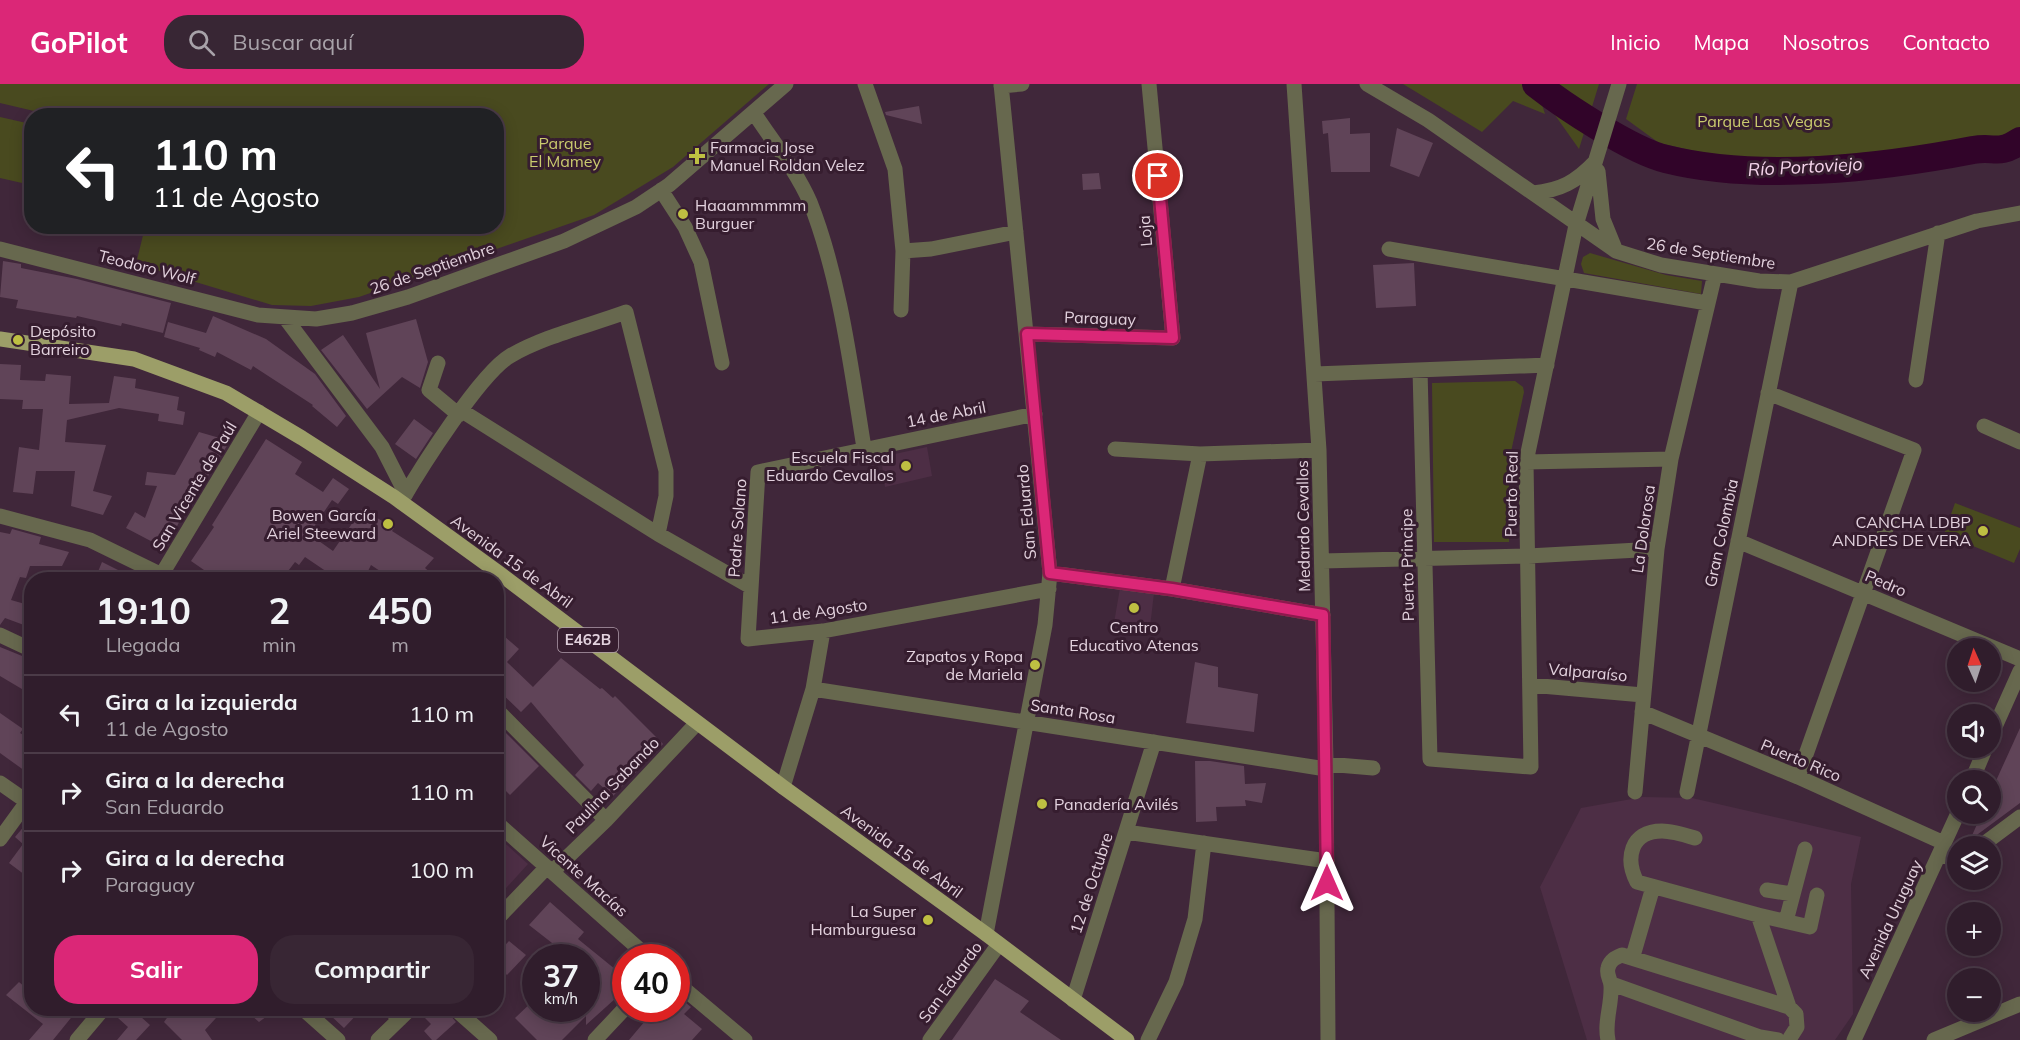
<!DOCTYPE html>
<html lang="es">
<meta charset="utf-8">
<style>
:root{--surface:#301d2c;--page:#382634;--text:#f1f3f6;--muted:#a8a2a9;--line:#4b3b48;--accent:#db2777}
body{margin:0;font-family:Mulish,sans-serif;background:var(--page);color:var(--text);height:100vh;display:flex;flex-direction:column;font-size:22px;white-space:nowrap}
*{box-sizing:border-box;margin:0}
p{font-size:20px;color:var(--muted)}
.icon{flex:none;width:33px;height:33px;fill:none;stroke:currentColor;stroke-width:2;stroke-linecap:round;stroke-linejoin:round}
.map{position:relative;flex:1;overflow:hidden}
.side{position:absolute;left:24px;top:488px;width:480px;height:444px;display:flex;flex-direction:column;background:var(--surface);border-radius:24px;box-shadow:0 3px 15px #0003,0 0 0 2px var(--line)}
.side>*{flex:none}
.guide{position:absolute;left:24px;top:24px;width:480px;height:126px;border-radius:24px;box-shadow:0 3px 15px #0003,0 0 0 2px var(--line);background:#202124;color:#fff;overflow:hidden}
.needle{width:39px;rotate:357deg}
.controls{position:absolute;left:1947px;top:554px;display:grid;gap:12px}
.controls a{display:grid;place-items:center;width:54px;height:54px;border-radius:50%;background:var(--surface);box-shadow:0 3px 15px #0003,0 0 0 2px var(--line);font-size:30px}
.speed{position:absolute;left:522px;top:860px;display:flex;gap:12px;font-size:30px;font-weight:700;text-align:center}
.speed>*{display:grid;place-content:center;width:78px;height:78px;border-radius:50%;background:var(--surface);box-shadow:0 3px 15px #0003,0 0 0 2px var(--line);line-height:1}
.speed small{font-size:15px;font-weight:400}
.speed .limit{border:9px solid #d22;background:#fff;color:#111}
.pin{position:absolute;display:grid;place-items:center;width:51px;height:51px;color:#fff;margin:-26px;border:3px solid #fff;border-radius:50%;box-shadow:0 2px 6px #0007}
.me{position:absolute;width:66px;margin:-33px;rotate:0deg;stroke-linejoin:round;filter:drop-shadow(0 0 4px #0008)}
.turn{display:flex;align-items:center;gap:21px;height:126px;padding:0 30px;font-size:27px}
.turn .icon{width:78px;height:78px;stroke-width:2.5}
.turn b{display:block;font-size:42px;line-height:51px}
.eta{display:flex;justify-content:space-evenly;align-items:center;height:102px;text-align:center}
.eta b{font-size:36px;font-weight:700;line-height:42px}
.action{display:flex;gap:12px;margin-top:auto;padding:12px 30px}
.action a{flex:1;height:69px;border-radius:24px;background:var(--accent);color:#fff;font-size:24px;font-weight:700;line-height:69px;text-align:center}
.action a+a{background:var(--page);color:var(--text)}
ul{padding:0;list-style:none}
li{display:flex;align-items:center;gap:18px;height:78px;padding:0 30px;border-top:2px solid var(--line)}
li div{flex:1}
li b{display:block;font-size:22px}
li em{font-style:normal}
header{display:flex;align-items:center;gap:36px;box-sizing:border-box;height:84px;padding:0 30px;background:var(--accent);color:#fff}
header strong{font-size:28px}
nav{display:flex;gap:33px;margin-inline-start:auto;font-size:21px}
.search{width:420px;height:54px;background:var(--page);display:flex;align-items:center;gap:15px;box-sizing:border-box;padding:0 21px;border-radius:24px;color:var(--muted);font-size:22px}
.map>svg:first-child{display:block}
.built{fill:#4d2e45}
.green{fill:#494a1f}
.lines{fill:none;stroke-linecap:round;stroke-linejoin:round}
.river{stroke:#310429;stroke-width:28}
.building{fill:#604458}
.minor{stroke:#67684e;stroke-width:15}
.major{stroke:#9c9e68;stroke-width:15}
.route-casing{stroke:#8e194d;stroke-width:15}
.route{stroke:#db2777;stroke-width:10}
.poi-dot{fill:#bebf42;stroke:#361d2f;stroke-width:2}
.labels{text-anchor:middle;stroke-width:6;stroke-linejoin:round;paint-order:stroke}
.shield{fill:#361d2f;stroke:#af9caa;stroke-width:1.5}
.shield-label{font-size:15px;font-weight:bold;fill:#e3d2de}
.park-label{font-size:16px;fill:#cacb6e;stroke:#361d2f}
.poi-label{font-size:16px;fill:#e3d2de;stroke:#361d2f;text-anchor:end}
.street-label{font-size:16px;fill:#e3d2de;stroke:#361d2f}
.water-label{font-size:18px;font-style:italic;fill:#f6d6ec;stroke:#361d2f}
</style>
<header>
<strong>GoPilot</strong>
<div class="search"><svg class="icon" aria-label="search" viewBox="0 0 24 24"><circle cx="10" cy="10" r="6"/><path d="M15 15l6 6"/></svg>Buscar aquí</div>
<nav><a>Inicio</a><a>Mapa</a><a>Nosotros</a><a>Contacto</a></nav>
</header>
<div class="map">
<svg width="2020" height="956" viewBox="0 0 2020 956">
<rect width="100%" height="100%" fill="#40273a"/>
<path class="built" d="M 927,363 L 932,392 L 885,403 L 881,373 Z
M 1120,504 L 1154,509 L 1150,543 L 1114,539 Z
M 1643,713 L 1692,714 L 1861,753 L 1851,800 L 1853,930 L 1835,956 L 1587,956 L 1540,803 L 1581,724 Z
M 497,752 L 528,780 L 497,814 Z"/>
<path class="green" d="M 0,0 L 769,0 L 673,83 L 594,131 L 359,213 L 311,222 L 272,221 L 136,180 L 145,143 L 496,142 L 496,32 L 51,31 L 0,19 Z
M 1403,0 L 1523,0 L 1539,11 L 1545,30 L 1513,17 L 1482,48 Z
M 1533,0 L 1599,0 L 1579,65 Z
M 1637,0 L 2020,0 L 2020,46 L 2000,56 L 1797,75 L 1717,72 L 1659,59 L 1626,35 Z
M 0,33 L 31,40 L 31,101 L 0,94 Z
M 1590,169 L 1666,191 L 1702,197 L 1701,210 L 1584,189 L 1581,180 L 1583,173 Z
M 1515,297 L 1523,303 L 1524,308 L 1509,377 L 1509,458 L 1434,458 L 1432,299 Z
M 1955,419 L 2020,444 L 2020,465 L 2014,479 L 1944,450 Z"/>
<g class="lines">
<path class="river" d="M 1536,0 C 1564,22 1632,67 1666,75 C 1758,98 1880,84 1973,66 C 1997,62 1996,72 2020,57"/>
</g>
<path class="building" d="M 919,22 L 922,40 L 886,31 L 885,28 Z
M 1350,34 L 1350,50 L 1370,49 L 1370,88 L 1331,88 L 1328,49 L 1323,50 L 1322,37 Z
M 1397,44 L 1433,59 L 1419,93 L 1390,82 Z
M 1099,89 L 1101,105 L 1083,106 L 1082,90 Z
M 3,177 L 21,180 L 21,184 L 77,195 L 171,219 L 163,249 L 122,239 L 121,242 L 77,232 L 76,234 L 16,224 L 18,216 L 0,213 Z
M 1414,179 L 1416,222 L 1376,224 L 1373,181 Z
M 213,232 L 266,255 L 315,290 L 346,332 L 337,343 L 312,322 L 313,321 L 253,282 L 251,286 L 217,268 L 215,273 L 199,266 L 200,264 L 164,253 L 168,238 L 206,249 Z
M 416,235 L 428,278 L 420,304 L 402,293 L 367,325 L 321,266 L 343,251 L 380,305 L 366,249 Z
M 0,280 L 21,281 L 20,296 L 45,297 L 46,290 L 71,292 L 69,320 L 109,319 L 114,292 L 136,295 L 135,304 L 179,313 L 177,326 L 185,328 L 183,341 L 158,337 L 159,330 L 119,324 L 67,336 L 65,358 L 106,361 L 93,407 L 112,412 L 103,431 L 71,422 L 75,387 L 36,387 L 33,410 L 13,408 L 19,363 L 39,366 L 43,325 L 22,325 L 23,316 L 0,315 Z
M 414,335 L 433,349 L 416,375 L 395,360 Z
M 199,348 L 230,357 L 201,403 L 197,401 L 166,465 L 126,444 L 135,428 L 145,434 L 157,402 L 145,401 L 147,388 L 175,391 Z
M 266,355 L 302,378 L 295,390 L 323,408 L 333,394 L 349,405 L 338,420 L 332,416 L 309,450 L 333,467 L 362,425 L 394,444 L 392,447 L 434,474 L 425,484 L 438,495 L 392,495 L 371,481 L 364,495 L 333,495 L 333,492 L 305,473 L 299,481 L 295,478 L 282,495 L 270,495 L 259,487 L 252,495 L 217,495 L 191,477 L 214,443 L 212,441 Z
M 12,445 L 41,453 L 39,460 L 69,468 L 62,482 L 30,482 L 26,494 L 20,493 L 11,516 L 32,522 L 32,544 L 5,534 L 0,541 L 0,448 L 10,450 Z
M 102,478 L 136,495 L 95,495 Z
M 496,545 L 519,565 L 507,578 L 533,603 L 561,574 L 600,605 L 602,604 L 613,614 L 615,612 L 663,660 L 613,712 L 598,699 L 591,707 L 575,691 L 584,681 L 531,618 L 521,628 L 496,604 Z
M 0,563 L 32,576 L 32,611 L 0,592 Z
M 1195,578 L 1218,583 L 1218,603 L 1258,610 L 1254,648 L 1186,639 Z
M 0,629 L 23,645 L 20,649 L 32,656 L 32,692 L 0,669 Z
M 496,639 L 539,682 L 510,711 L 496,697 Z
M 2020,644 L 2020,719 L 1970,756 L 1982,729 L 1990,729 L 1990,710 Z
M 1195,677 L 1210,677 L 1244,682 L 1245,700 L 1266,699 L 1262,719 L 1245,716 L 1246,722 L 1216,723 L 1217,737 L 1196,738 Z
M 32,733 L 32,783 L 25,791 L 9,779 L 23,760 L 15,753 Z
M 550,818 L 584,848 L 578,855 L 626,894 L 626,908 L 618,916 L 616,914 L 586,941 L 586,932 L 562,956 L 537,956 L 515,934 L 536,914 L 536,924 L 586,924 L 586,917 L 598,904 L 586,893 L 586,873 L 570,873 L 529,841 Z
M 509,857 L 526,871 L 507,891 L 496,881 L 496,871 Z
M 995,895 L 1029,917 L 1020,928 L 1061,956 L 952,956 Z
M 19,898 L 32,909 L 32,924 L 79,924 L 53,956 L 29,956 L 43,940 L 6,911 Z
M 676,911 L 691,923 L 684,930 L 702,945 L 692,956 L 629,956 L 656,924 L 676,924 Z
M 127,924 L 131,924 L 150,941 L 136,956 L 117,956 L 128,943 L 118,934 Z
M 174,924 L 204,924 L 216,934 L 205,946 L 212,956 L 182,956 L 164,938 Z
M 243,924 L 278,924 L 259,938 Z
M 337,924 L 363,924 L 344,944 L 330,931 Z
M 436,924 L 444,924 L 456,938 L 436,956 L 432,956 L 424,947 L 431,940 L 425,934 Z"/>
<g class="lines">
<path class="minor" d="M 865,0 L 895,85 L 903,167 L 901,226
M 1294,0 L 1319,366 L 1326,680 L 1328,956
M 1367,0 L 1428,36 L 1616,167 L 1661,181 L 1759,197 L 1791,198 L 1977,137 L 2020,129
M 1001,2 L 1022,0
M 754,29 C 773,58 796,86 810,118 C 840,194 851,284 864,364
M 1598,87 L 1603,135 L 1616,167
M 661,106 L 685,143 L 701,178 L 722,279
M 1533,109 C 1561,106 1576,98 1595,78
M 0,165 L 258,231 L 316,235 L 352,229 L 408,213 L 564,157 L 636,123 L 669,101 L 786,0
M 1389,165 L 1707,219
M 903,167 L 931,165 L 1016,148
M 286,235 L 382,363 L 406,410
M 1027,250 L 1173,254 L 1149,0
M 438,279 L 429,306 L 459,331
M 1420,286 L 1430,675 L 1531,683 L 1526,378 L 1576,141 L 1619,0
M 1315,290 L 1547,281
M 1916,296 L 1938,149
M 1768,309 L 1914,366 L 1798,693
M 462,327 L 658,450 L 751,503
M 1035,330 L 758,388 L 748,555 L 823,547 L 1049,505
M 1984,342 L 2020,358
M 1115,365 L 1200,370 L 1319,366
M 1526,378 L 1671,375
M 401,418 C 420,385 480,290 510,272 C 544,252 588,242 626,228 L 666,387 L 666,412 L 658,450
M 0,432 L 90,456 L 170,495
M 1738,457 L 2020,575
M 1322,477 L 1528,472 L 1657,465
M 1050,489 L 1172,505 L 1323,531
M 159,495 L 259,328
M 1172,505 L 1200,370
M 0,551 L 32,566
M 1530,601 L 1643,611
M 813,605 L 1326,685
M 496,625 L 606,736
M 1642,628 L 1798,693 L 1944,759
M 1990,654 L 2020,587
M 1326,680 L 1373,684
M 1972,696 L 1986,663
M 0,699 L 26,717
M 783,703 L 813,605 L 823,547
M 1635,708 L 1657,465 L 1671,375 L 1715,190
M 1687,708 L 1791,198
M 496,738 L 648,873
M 1126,748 L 1327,777
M 1695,754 C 1685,751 1672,747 1662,747 C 1630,747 1625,775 1637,798 L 1758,831 L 1789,923
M 0,755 L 32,711
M 1981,762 L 2020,733
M 1940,771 L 1952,774 L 1958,773
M 552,788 L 606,736 L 697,639
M 1767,806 L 1792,810
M 1758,831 L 1810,843 L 1817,811
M 496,836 L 547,783
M 1786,837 L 1805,765
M 986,850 L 1045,541 L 1050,489 L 1001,0
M 1633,872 L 1653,803
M 676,898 L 745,956
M 1612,900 L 1760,953
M 1073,916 L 1154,658
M 302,924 L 338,956
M 388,924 L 400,935
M 454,924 L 490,956
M 77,956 L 104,924
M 378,956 L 411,924
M 595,956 L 626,923
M 930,956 L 999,860
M 1148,956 L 1176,898 L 1195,835 L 1204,759
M 1608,956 C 1604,938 1612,921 1611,902 C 1611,896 1606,891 1608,884 C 1610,876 1615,874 1622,871 L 1789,923 L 1796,930 L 1797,943 L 1790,954
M 1757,956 L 1760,953 L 1778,956
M 1854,956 L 1958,729
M 1934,956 L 2020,920"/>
<path class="major" d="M 0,255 L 134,275 L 226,309 L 302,354 L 394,413 L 499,489 L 783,703 L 986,850 L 1127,956"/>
</g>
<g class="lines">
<g class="route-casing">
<path id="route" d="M 1158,92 L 1173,254 L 1027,250 L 1050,489 L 1172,505 L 1323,531 L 1327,799"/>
</g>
<use href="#route" class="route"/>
</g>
<g class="poi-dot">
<path d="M694 63h6v6h6v6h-6v6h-6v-6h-6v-6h6z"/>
<circle cx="683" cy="130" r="6"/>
<circle cx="18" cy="256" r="6"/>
<circle cx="906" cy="382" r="6"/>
<circle cx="388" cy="440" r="6"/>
<circle cx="1983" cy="447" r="6"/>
<circle cx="1134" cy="524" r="6"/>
<circle cx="1035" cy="581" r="6"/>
<circle cx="1042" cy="720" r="6"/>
<circle cx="928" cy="836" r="6"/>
</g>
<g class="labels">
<rect class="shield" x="558" y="544" width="60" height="24" rx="4.5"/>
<g class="shield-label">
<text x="588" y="561">E462B</text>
</g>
<g class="park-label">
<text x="1764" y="43">Parque Las Vegas</text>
<text x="565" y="65">Parque<tspan x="565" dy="18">El Mamey</tspan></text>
</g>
<g class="poi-label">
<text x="710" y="69" text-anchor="start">Farmacia Jose<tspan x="710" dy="18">Manuel Roldan Velez</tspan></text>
<text x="695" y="127" text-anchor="start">Haaammmmm<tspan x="695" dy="18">Burguer</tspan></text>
<text x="30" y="253" text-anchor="start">Depósito<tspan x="30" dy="18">Barreiro</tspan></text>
<text x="894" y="379">Escuela Fiscal<tspan x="894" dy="18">Eduardo Cevallos</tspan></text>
<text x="376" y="437">Bowen García<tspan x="376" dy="18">Ariel Steeward</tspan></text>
<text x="1971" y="444">CANCHA LDBP<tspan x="1971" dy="18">ANDRES DE VERA</tspan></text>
<text x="1134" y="549" text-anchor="middle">Centro<tspan x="1134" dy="18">Educativo Atenas</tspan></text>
<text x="1023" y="578">Zapatos y Ropa<tspan x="1023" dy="18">de Mariela</tspan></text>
<text x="1054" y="726" text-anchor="start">Panadería Avilés</text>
<text x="916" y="833">La Super<tspan x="916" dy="18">Hamburguesa</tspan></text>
</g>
<g class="street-label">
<text transform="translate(1145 147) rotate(-95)" y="6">Loja</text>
<text transform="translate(1711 169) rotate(9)" y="6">26 de Septiembre</text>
<text transform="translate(147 183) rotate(14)" y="6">Teodoro Wolf</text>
<text transform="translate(432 184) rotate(-19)" y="6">26 de Septiembre</text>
<text transform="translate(1100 234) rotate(2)" y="6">Paraguay</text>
<text transform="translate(946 330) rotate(-11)" y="6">14 de Abril</text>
<text transform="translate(194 402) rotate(-59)" y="6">San Vicente de Paúl</text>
<text transform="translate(1511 410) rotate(-89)" y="6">Puerto Real</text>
<text transform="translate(1026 428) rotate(-95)" y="6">San Eduardo</text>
<text transform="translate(1303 442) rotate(-91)" y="6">Medardo Cevallos</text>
<text transform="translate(737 444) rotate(-86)" y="6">Padre Solano</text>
<text transform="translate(1643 445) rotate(-82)" y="6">La Dolorosa</text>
<text transform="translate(1721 449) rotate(-78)" y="6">Gran Colombia</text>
<text transform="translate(512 477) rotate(36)" y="6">Avenida 15 de Abril</text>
<text transform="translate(1407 481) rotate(-91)" y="6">Puerto Principe</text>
<text transform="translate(1886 499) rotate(23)" y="6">Pedro</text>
<text transform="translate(818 527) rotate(-8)" y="6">11 de Agosto</text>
<text transform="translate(1588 588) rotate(5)" y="6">Valparaíso</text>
<text transform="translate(1073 627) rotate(9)" y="6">Santa Rosa</text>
<text transform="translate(1801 676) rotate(23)" y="6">Puerto Rico</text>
<text transform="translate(612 701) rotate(-46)" y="6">Paulina Sabando</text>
<text transform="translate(902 767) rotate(36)" y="6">Avenida 15 de Abril</text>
<text transform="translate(584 792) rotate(42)" y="6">Vicente Macías</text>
<text transform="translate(1091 799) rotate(-72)" y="6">12 de Octubre</text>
<text transform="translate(1890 835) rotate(-65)" y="6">Avenida Uruguay</text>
<text transform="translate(950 898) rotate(-54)" y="6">San Eduardo</text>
</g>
<g class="water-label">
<text transform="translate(1805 83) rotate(-3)" y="6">Río Portoviejo</text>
</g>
</g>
</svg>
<div class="controls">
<a><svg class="needle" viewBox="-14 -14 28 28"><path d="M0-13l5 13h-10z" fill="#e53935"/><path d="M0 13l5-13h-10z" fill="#a8a2a9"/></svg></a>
<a><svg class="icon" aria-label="sound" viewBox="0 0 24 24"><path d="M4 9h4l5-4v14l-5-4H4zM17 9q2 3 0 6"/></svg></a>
<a><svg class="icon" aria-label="search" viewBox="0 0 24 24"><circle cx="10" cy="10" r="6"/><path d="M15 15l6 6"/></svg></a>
<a><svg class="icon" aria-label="layers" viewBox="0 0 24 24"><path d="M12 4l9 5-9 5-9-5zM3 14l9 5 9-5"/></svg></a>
<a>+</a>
<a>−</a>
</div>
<div class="speed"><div>37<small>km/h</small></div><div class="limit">40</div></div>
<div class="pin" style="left:1158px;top:92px;background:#d93025"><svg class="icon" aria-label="arrive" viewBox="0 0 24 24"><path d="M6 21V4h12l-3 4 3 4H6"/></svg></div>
<svg class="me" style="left:1327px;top:799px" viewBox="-20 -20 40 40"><path d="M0-17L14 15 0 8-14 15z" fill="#db2777" stroke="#fff" stroke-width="4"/></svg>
<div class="guide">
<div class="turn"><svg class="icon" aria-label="left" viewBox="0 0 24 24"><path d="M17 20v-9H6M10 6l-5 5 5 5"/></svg><div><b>110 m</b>11 de Agosto</div></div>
</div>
<section class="side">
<div class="eta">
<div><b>19:10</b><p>Llegada</p></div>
<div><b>2</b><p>min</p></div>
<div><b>450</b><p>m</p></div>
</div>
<ul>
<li><svg class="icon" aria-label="left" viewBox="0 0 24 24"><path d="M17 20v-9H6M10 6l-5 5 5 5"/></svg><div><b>Gira a la izquierda</b><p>11 de Agosto</p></div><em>110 m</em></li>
<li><svg class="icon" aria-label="right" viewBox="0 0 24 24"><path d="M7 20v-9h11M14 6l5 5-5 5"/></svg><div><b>Gira a la derecha</b><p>San Eduardo</p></div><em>110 m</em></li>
<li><svg class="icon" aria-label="right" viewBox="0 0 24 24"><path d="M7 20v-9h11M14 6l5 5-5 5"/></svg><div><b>Gira a la derecha</b><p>Paraguay</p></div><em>100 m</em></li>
</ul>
<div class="action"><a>Salir</a><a>Compartir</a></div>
</section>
</div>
